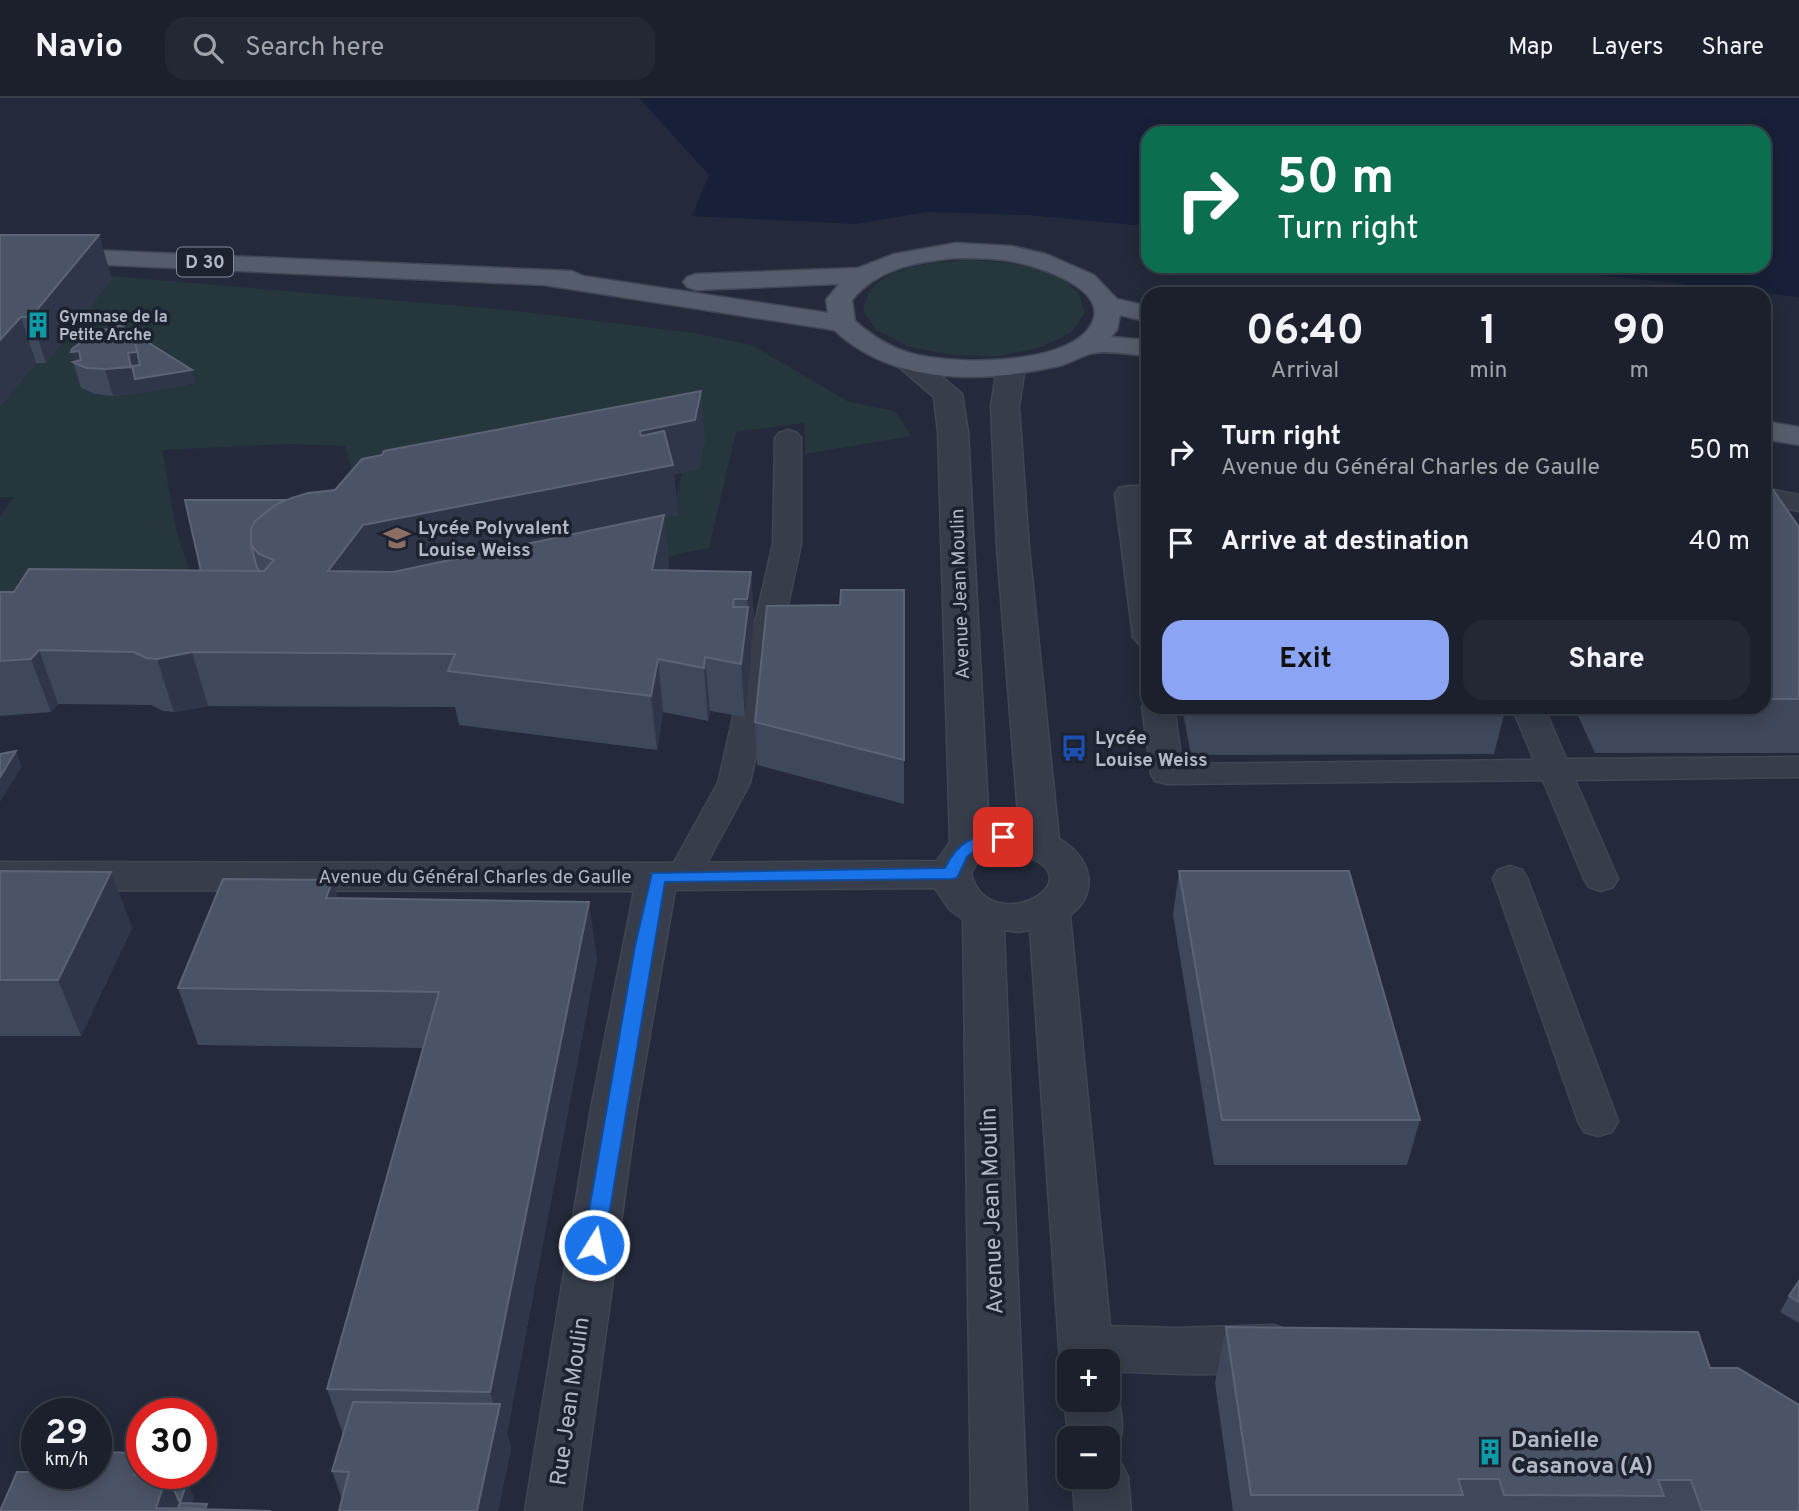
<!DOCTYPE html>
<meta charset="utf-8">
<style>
:root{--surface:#1b202c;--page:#242834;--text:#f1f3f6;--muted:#a0a3a9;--line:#393e48;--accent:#8ba5f4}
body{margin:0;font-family:Overpass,sans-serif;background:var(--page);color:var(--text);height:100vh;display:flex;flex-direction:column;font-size:26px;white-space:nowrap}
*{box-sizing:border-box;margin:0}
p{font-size:23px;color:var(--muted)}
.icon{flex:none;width:38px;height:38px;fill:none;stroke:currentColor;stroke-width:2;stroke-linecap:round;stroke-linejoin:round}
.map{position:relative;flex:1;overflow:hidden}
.sheet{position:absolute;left:1141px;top:189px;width:630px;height:427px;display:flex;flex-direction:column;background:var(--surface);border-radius:21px;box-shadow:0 4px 18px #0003,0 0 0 2px var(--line)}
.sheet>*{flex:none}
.banner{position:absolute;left:1141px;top:28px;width:630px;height:147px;border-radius:21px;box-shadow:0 4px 18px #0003,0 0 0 2px var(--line);background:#0b6e4f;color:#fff;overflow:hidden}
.fabs{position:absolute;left:1057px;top:1251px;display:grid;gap:14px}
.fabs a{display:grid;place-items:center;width:63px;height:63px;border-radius:14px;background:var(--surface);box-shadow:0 4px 18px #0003,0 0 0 2px var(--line);font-size:35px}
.speed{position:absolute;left:21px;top:1300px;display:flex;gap:14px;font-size:35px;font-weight:700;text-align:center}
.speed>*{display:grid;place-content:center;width:91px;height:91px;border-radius:50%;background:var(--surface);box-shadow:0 4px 18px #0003,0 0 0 2px var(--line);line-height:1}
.speed small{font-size:18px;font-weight:400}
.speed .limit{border:10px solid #d22;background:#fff;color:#111}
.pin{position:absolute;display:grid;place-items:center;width:60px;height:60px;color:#fff;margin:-30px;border-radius:14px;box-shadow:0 4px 10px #0006}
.me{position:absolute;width:77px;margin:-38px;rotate:10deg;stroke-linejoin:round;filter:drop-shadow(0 0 5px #0008)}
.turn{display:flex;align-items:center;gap:24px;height:147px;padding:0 21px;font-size:32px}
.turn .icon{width:91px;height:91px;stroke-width:2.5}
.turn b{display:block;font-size:49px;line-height:60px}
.eta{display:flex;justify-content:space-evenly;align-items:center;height:119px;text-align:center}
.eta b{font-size:42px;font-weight:700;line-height:49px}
.button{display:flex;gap:14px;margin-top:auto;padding:14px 21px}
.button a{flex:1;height:80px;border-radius:21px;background:var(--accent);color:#111;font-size:28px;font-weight:700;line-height:80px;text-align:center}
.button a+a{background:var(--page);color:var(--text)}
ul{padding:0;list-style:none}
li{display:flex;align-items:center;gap:21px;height:91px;padding:0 21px}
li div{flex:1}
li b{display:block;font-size:26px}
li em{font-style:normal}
header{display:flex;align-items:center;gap:42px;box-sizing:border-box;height:98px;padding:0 35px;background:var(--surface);border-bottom:2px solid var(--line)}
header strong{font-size:33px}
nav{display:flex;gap:38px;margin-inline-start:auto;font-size:24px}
.search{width:490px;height:63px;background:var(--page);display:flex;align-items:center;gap:18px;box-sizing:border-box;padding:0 24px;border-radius:21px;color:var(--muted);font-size:26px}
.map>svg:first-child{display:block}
.green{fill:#25363c}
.water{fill:#172038}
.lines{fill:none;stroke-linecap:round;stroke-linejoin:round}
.service-casing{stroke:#404654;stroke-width:3}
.minor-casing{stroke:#404654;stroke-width:3}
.primary-casing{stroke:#404654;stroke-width:3}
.service{fill:#373d4b;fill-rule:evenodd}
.minor{fill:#373d4b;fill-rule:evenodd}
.primary{fill:#555c6b;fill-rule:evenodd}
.wall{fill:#3f475a}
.shaded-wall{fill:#2f3649}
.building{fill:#4b5366;stroke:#5c6375;stroke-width:2}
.route{fill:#1a73e8;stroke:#114b97;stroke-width:2}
.labels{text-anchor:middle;stroke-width:7;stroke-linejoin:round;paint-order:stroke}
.far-poi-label{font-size:16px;font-weight:bold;fill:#b3b8c7;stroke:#1c2230;text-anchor:start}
.shield{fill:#1c2230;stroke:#868b9a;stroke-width:2}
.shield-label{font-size:18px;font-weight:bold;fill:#b3b8c7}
.poi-label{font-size:19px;font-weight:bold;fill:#b3b8c7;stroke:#1c2230;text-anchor:start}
.street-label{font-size:19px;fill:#b3b8c7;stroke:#1c2230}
.near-street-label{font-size:23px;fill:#b3b8c7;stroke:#1c2230}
.near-poi-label{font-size:23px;font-weight:bold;fill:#b3b8c7;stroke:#1c2230;text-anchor:start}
</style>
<header>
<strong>Navio</strong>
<div class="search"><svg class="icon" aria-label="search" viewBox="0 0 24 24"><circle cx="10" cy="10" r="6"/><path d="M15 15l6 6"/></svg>Search here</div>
<nav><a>Map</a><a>Layers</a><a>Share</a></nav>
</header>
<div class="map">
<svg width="1799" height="1413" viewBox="0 0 1799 1413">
<rect width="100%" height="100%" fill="#242a3b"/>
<path class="green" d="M 973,162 C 1005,165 1053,166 1077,194 C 1081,198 1082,208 1085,214 L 1072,234 L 1042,249 L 999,258 L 951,257 L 907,248 L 876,232 L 863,212 C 865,206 867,196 871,191 C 896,165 940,164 973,162 Z
M 101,177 L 518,213 L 694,235 L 752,247 L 849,304 L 895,313 L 911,338 L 805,356 L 804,325 L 736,334 L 709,450 L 683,455 L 587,484 L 385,511 L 674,411 L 691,332 L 355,385 L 345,348 L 288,346 L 162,352 L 177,436 L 206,521 L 0,519 L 0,419 L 14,399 L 0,399 L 0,178 Z"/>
<path class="water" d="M 639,0 L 1799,0 L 1799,199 L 1520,168 L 1764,168 L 1764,35 L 1148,35 L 1148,125 L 1134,127 L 1027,117 L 926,114 L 857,126 L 692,118 L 709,77 Z"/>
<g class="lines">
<g class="service-casing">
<path id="service" d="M 788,332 L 797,335 L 801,340 L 801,446 L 750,685 L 695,787 L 683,791 L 671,787 L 666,779 L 718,685 L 773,446 L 775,340 L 779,335 Z
M 1128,388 L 1148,388 L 1148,404 L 1143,404 L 1148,440 L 1148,548 L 1138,545 L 1133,539 L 1115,396 L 1119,390 Z
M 1764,390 L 1799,397 L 1799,413 L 1764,406 Z
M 1148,602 L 1148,609 L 1174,609 L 1182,666 L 1534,662 L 1512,609 L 1544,609 L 1566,661 L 1799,659 L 1799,679 L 1575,682 L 1618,781 L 1613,789 L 1601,793 L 1589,789 L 1584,781 L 1543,682 L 1167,686 L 1155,683 L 1151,676 L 1142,609 Z
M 1510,768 L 1522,772 L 1527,780 L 1618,1023 L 1612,1034 L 1598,1038 L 1584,1034 L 1578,1023 L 1493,780 L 1498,772 Z"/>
</g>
<g class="minor-casing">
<path id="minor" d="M 906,255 L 916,257 L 962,296 L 968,334 L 989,729 L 1003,726 L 1019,729 L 997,450 L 991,308 L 997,270 L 1001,264 L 1011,262 L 1021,264 L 1025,270 L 1019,308 L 1029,450 L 1059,741 C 1089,757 1102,794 1070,817 L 1110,1228 L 1176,1230 L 1274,1227 L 1292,1234 L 1300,1250 L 1292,1266 C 1246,1282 1159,1275 1109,1273 L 1108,1275 L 1108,1264 L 1069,1264 L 1069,1280 L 1061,1264 L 1059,1249 L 1030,832 L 1019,834 L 1004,832 L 1027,1413 L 971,1413 L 963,821 L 949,811 L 935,790 L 675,792 L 636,1016 L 581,1413 L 525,1413 L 590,1016 L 634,793 L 0,792 L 0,764 L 657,765 L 937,763 L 950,744 L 938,334 L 934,299 L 892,263 L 896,257 ZM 1003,752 C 1117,773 990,847 971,776 C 976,761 988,754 1003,752 Z
M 1108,1285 C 1123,1301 1128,1341 1112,1358 L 1119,1361 L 1128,1379 L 1131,1413 L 1075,1413 L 1072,1379 L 1108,1379 L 1108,1340 L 1069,1340 L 1069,1343 L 1064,1302 L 1069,1292 L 1069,1302 L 1108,1302 Z"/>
</g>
<g class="primary-casing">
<path id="primary" d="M 956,145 L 1011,148 L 1046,156 L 1094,177 L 1117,201 L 1148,208 L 1148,224 L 1120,217 L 1117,232 L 1111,239 L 1148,242 L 1148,258 C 1132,257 1110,252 1094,255 C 1082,257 1071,265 1059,268 C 983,285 894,288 834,232 L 544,187 L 0,162 L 0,148 L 572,173 L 583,178 L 828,215 L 826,202 L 839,186 L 696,192 L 687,189 L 683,184 L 687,179 L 696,176 L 858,170 L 894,156 ZM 956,160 C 974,160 992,160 1009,163 C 1035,167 1117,192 1089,230 C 1062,268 950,267 910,255 C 889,249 871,237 855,223 L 852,202 C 878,170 917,164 956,160 Z
M 1764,323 L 1799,329 L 1799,347 L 1764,341 Z"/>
</g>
<use href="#service" class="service"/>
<use href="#minor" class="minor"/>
<use href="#primary" class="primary"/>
</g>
<path class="wall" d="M 0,137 L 99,137 L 112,181 L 46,265 L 36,265 L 0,308 Z
M 126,239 L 195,285 L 139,295 L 113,298 L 95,296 L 81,290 L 73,264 Z
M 705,342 L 699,371 L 674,376 L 678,417 L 664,420 L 669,468 L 668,472 L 751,474 L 754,526 L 751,550 L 751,562 L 745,619 L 710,613 L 708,623 L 663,614 L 657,652 L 459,627 L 455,609 L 208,608 L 174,614 L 163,613 L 151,607 L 58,606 L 51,614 L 0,618 L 0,494 L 14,494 L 201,473 L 287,402 L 335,392 Z
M 1764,379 L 1799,429 L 1799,655 L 1595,655 L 1574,609 L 1764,609 Z
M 1148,387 L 1148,434 L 1145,419 Z
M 904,492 L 904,706 L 757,667 L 755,624 L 840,507 Z
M 1182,609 L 1506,609 L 1494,656 L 1191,657 Z
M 0,773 L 111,774 L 132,830 L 81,938 L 0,938 Z
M 1179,773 L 1420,1022 L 1407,1067 L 1214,1067 L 1173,817 Z
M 337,800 L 597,860 L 507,1335 L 511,1350 L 498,1413 L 338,1413 L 342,1401 L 332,1373 L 343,1336 L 327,1291 L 423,950 L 198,947 L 178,890 Z
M 1799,1183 L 1799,1225 L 1780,1214 L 1789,1198 Z
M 1226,1229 L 1710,1270 L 1799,1413 L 1233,1413 L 1215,1285 Z"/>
<path class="shaded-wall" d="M 99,137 L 112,181 L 46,265 L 31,219 Z
M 21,219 L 36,265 L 0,308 L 0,242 Z
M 123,227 L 130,252 L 134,238 L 192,272 L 195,285 L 139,295 L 113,298 L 105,271 Z
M 79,253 L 84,269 L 74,264 L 71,254 Z
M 701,293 L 705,342 L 699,371 L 674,376 L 678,417 L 664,420 L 669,468 L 657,524 L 374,479 L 328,473 L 363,427 L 640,333 Z
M 751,474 L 754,526 L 751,550 L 751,562 L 745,619 L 741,566 L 748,512 L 747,501 Z
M 39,552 L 58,606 L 51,614 L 31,561 Z
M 192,554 L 208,608 L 174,614 L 157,561 Z
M 705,559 L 710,613 L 708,623 L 704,570 Z
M 658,561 L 663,614 L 657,652 L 651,598 Z
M 16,653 L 22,669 L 0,704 L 0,679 Z
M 111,774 L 132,830 L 81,938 L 58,882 Z
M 333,782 L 347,838 L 326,800 Z
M 589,804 L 597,860 L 507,1335 L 511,1350 L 498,1413 L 477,1413 L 497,1320 L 490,1294 Z
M 141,1355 L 142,1376 L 151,1376 L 161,1395 L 167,1377 L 180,1405 L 187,1383 L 194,1399 L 190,1413 L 158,1413 L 134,1377 Z"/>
<path class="building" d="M 0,137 L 99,137 L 31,219 L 21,219 L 0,242 Z
M 123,227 L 125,239 L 134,238 L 137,254 L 128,255 L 131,269 L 105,271 L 86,270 L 73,264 L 81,262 L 79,253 L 71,254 L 72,251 L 96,234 Z
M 138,238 L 192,272 L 135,281 L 132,268 L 140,267 L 134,239 Z
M 701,293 L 695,322 L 640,333 L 641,338 L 664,333 L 673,367 L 363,427 L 328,473 L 393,474 L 664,417 L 652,472 L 751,474 L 747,501 L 734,501 L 733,509 L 748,509 L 741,566 L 705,559 L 704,570 L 658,561 L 651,598 L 448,573 L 455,556 L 192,554 L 157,561 L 146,560 L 134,554 L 39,552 L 31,561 L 0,563 L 0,494 L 14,494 L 29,471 L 264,473 L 274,462 L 259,456 L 251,447 L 251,431 L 255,423 L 277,406 L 292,400 L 308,395 L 335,392 L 362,361 L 382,357 L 384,353 Z
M 1764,379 L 1799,429 L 1799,601 L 1764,601 Z
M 185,402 L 287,402 L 277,406 L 255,423 L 251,431 L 251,447 L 257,470 L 260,473 L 201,473 Z
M 841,492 L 904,492 L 904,662 L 755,624 L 767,508 L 840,507 Z
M 16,653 L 0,679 L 0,656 Z
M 0,773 L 111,774 L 58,882 L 0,882 Z
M 1179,773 L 1349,773 L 1420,1022 L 1222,1022 Z
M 223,781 L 333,782 L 326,800 L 589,804 L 490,1294 L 327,1291 L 439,894 L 178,890 Z
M 1799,1183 L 1799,1204 L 1789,1198 Z
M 1226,1229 L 1698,1234 L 1710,1270 L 1738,1270 L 1799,1307 L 1799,1413 L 1702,1413 L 1691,1382 L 1658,1382 L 1664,1398 L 1504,1397 L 1499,1381 L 1458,1381 L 1463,1397 L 1251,1397 Z
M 353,1304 L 500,1306 L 477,1413 L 339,1413 L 349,1374 L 332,1373 Z
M 96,1354 L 141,1355 L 134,1377 L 167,1377 L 156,1410 L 271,1413 L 0,1413 L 17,1374 L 29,1374 L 37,1356 L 37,1376 L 96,1376 Z
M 170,1383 L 187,1383 L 180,1405 Z
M 180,1405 L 207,1406 L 205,1411 L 178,1410 Z"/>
<path class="route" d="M 1003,734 L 1011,739 L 1009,743 L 976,752 L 967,759 L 957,780 L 951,781 L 665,784 L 604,1147 L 601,1153 L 594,1155 L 586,1153 L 583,1147 L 635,848 L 652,775 L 945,770 C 958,742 974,738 1003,734 Z"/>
<defs>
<g id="building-bare" transform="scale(2.1)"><path d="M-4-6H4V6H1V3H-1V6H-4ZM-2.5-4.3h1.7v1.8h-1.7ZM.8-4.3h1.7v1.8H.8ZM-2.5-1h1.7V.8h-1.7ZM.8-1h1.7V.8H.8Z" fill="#0f9aa8" stroke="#1c2230" stroke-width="2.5" paint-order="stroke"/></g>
<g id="school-bare" transform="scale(2.1)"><path d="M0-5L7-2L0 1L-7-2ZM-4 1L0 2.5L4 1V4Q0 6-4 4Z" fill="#8d6e63" stroke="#1c2230" stroke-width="2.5" paint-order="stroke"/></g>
<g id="bus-bare" transform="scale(2.1)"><path d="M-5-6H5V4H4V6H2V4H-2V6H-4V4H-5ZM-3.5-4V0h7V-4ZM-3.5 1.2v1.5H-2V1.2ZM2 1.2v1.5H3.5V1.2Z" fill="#1a4fb4" stroke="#1c2230" stroke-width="2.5" paint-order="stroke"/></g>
</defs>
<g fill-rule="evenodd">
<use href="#building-bare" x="38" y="227"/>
<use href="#school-bare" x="397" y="440"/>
<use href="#bus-bare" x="1074" y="650"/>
<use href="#building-bare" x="1490" y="1354"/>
</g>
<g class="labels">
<g class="far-poi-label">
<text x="59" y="224">Gymnase de la<tspan x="59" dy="18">Petite Arche</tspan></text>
</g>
<rect class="shield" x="177" y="149.5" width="56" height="29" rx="5"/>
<g class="shield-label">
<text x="205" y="170">D 30</text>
</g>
<g class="poi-label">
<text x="418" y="436">Lycée Polyvalent<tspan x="418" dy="22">Louise Weiss</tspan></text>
<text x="1095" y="646">Lycée<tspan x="1095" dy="22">Louise Weiss</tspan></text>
</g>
<g class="street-label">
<text transform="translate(959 496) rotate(-92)" y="7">Avenue Jean Moulin</text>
<text x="475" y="785">Avenue du Général Charles de Gaulle</text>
</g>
<g class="near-street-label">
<text transform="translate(991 1113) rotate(-92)" y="8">Avenue Jean Moulin</text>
<text transform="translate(569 1303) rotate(-82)" y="8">Rue Jean Moulin</text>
</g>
<g class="near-poi-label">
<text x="1511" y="1349">Danielle<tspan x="1511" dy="26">Casanova (A)</tspan></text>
</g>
</g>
</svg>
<div class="fabs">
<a>+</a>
<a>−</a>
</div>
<div class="speed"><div>29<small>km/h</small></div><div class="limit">30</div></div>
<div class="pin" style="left:1003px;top:739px;background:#d93025"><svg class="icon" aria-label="arrive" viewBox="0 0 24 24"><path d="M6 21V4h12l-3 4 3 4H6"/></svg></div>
<svg class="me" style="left:594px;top:1147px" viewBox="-20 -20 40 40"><circle r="17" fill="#1a73e8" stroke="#fff" stroke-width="3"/><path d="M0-11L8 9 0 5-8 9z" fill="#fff"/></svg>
<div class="banner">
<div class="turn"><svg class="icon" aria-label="right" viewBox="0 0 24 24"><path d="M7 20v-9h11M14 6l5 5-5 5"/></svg><div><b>50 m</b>Turn right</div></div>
</div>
<section class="sheet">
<div class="eta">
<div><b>06:40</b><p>Arrival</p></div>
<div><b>1</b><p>min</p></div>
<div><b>90</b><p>m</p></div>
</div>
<ul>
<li><svg class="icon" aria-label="right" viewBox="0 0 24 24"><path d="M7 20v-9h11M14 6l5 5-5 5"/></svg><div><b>Turn right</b><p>Avenue du Général Charles de Gaulle</p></div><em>50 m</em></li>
<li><svg class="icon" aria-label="arrive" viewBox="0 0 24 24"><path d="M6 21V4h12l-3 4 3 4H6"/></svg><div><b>Arrive at destination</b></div><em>40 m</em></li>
</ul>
<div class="button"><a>Exit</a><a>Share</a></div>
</section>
</div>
